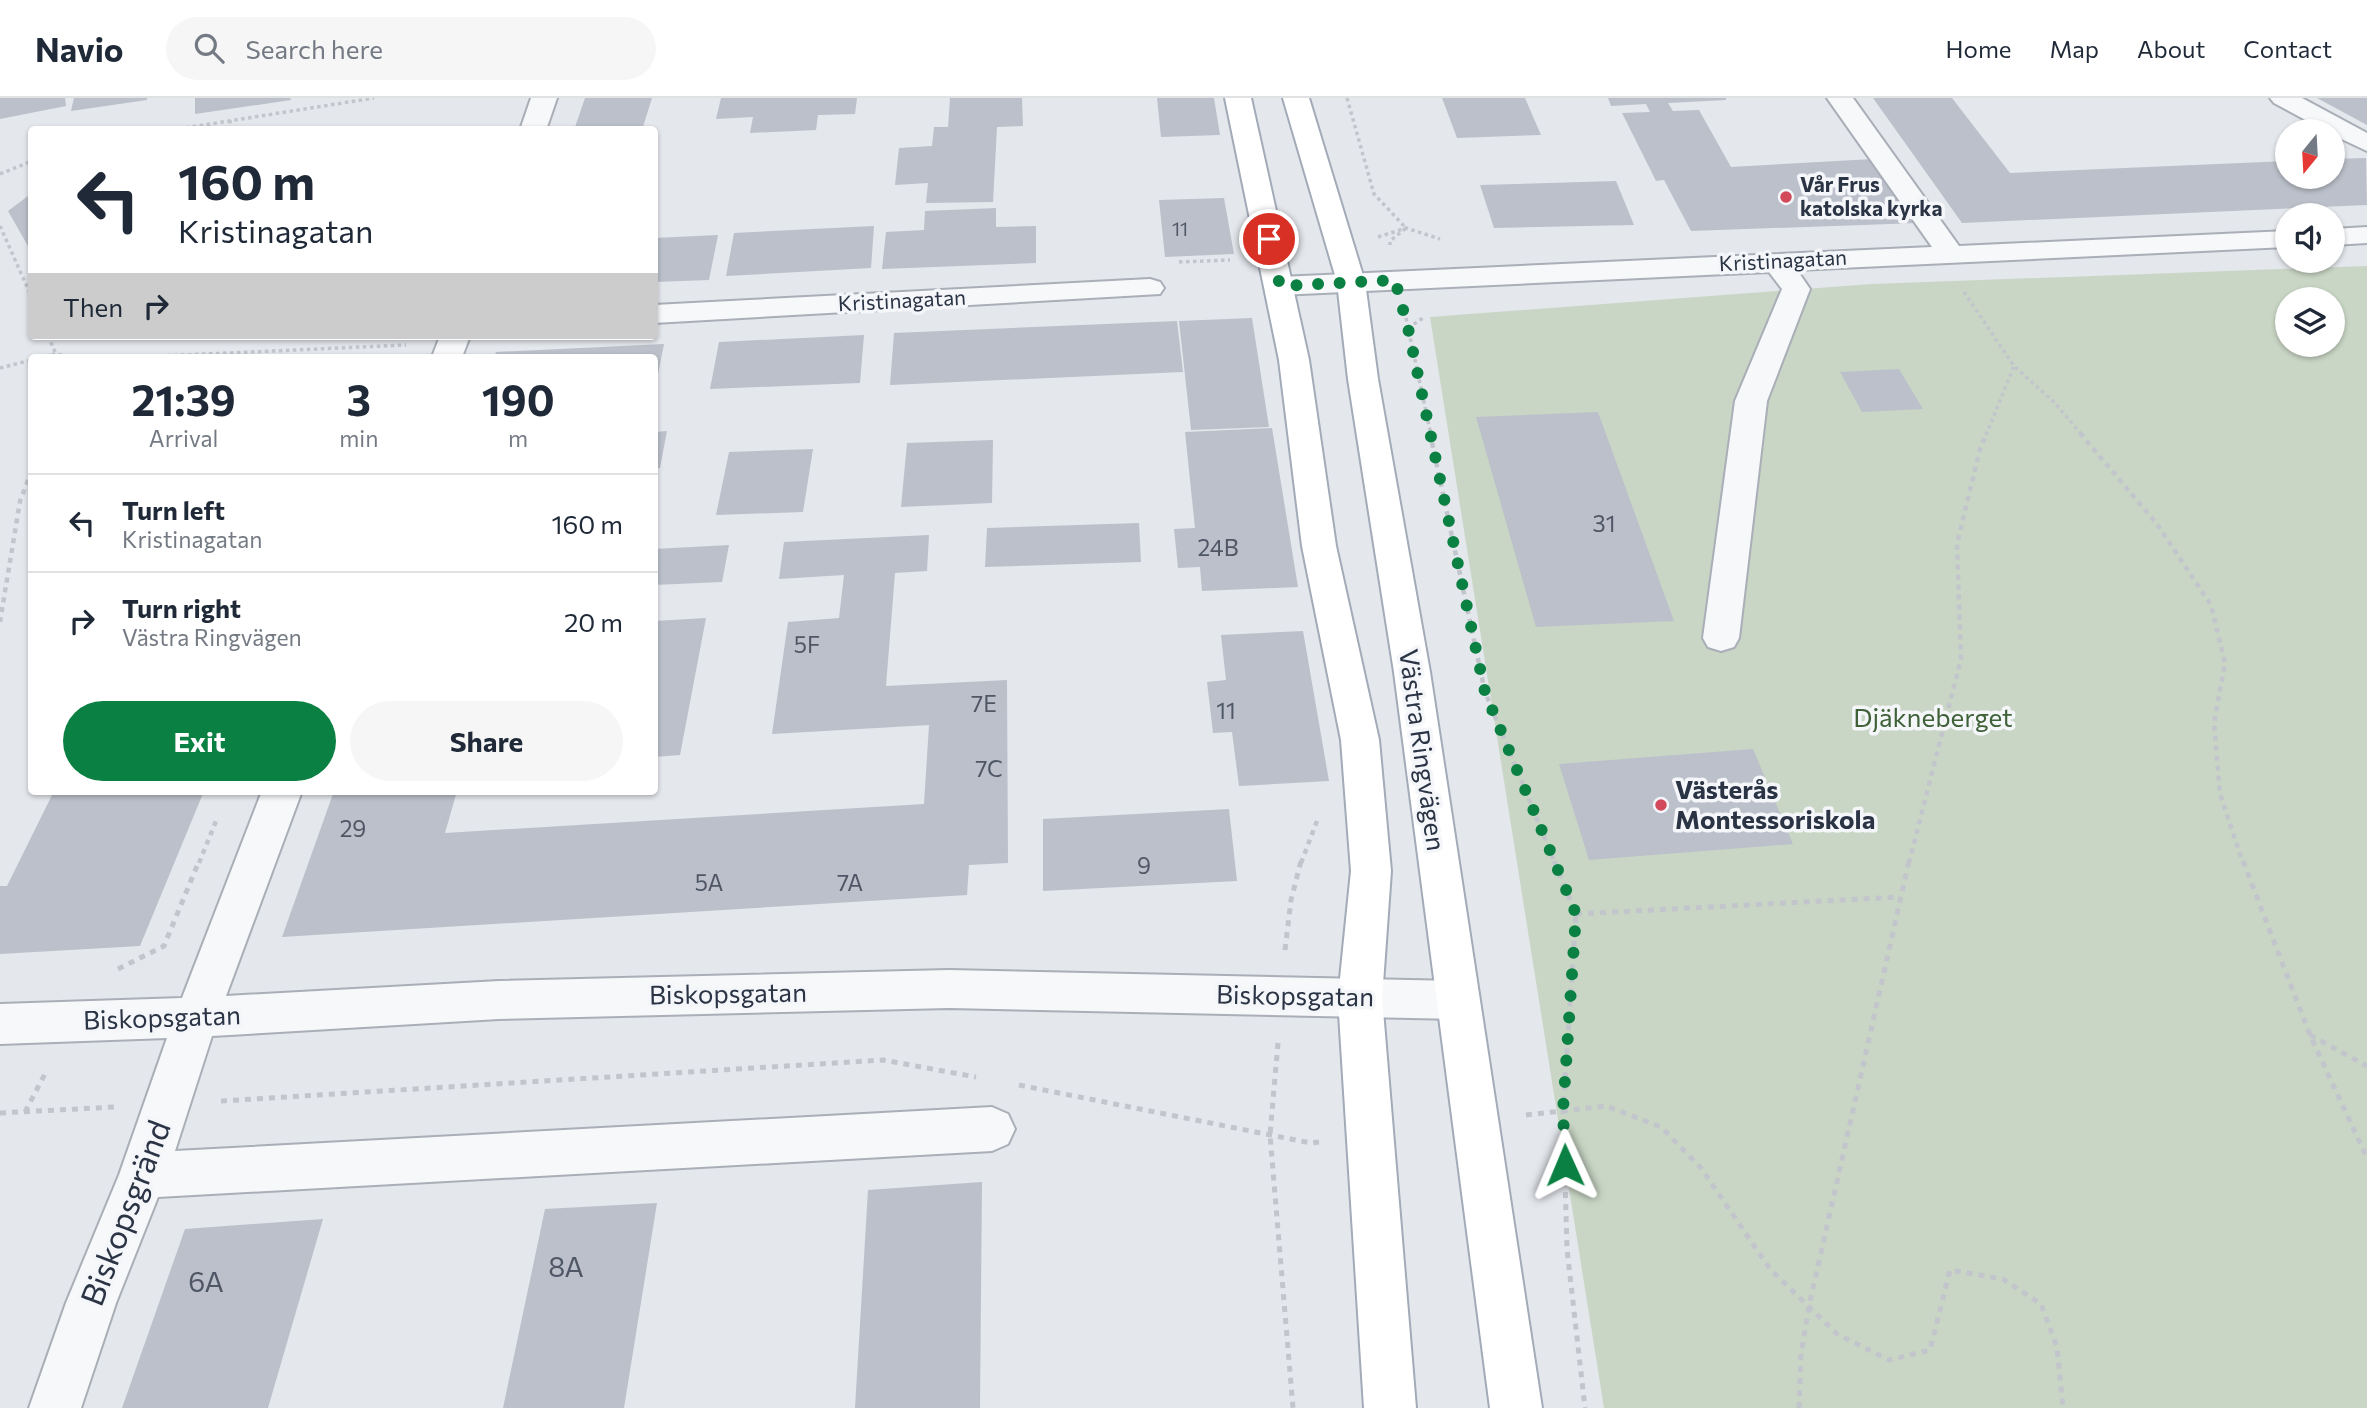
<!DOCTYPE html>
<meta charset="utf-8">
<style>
:root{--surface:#fff;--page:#f6f6f7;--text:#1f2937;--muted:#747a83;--line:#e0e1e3;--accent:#0b8043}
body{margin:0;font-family:Commissioner,sans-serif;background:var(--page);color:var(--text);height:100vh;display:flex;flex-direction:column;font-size:26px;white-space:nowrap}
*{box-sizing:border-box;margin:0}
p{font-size:23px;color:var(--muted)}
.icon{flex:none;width:38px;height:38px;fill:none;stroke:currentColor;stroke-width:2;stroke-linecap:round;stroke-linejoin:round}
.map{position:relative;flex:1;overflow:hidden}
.sheet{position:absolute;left:28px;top:256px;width:630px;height:441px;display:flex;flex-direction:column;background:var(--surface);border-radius:7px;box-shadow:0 2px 5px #0004}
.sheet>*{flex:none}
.guide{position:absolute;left:28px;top:28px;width:630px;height:214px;border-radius:7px;box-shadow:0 2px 5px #0004;background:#fff;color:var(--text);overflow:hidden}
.needle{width:46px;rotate:198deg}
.tools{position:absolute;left:2275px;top:21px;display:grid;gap:14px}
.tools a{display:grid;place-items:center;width:70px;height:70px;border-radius:50%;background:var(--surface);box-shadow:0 2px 5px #0004;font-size:35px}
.pin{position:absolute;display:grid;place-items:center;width:60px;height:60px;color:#fff;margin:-30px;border:4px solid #fff;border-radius:50%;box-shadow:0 2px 7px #0007}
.me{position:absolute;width:77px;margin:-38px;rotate:359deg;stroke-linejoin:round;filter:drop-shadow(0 0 5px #0008)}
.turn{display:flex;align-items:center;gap:24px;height:147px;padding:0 35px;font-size:32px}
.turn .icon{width:91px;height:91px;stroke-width:2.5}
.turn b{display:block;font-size:49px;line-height:60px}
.then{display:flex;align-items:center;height:66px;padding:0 35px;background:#0003;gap:14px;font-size:26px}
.eta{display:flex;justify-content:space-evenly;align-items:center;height:119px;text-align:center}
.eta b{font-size:42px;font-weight:700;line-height:49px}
.action{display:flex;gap:14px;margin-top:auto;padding:14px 35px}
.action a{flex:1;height:80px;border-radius:42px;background:var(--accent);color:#fff;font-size:28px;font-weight:700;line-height:80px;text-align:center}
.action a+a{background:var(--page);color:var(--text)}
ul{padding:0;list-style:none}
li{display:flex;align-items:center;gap:21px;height:98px;padding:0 35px;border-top:2px solid var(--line)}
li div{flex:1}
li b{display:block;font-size:26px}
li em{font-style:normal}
header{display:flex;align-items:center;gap:42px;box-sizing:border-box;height:98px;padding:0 35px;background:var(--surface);border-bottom:2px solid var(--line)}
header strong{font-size:33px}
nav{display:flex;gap:38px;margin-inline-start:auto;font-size:24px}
.search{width:490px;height:63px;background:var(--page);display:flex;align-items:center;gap:18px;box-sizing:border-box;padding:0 24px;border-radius:38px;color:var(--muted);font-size:26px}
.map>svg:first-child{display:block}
.green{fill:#c9d6c5;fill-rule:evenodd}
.building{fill:#bbc0ca}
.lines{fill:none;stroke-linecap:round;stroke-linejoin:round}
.minor-casing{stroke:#a9aeb7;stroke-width:4}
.major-casing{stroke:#a3abb8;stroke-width:4}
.path-far2{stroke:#c2c5cb;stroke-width:3.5;stroke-dasharray:3.5 3.5;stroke-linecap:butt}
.path-far1{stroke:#c2c5cb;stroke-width:4.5;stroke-dasharray:5 5;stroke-linecap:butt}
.path{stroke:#c2c5cb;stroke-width:5;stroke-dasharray:6 6;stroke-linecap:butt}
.minor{fill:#f7f8fa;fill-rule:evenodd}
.major{fill:#fff;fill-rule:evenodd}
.route{stroke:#0b8043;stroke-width:12;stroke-dasharray:0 21.6}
.poi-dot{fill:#d1495b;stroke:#f4f6f9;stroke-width:2.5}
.labels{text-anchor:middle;stroke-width:7;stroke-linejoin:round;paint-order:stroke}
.far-number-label{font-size:19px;fill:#4f5766}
.far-poi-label{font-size:21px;font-weight:bold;fill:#2b3445;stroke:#f4f6f9;text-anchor:start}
.far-street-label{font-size:21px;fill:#2b3445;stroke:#f4f6f9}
.number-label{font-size:23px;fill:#4f5766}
.park-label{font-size:26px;fill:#3f6138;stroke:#f4f6f9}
.street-label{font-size:26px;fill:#2b3445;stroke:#f4f6f9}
.poi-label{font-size:26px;font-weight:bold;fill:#2b3445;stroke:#f4f6f9;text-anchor:start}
.near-number-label{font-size:28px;fill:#4f5766}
.near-street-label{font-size:32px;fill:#2b3445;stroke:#f4f6f9}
</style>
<header>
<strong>Navio</strong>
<div class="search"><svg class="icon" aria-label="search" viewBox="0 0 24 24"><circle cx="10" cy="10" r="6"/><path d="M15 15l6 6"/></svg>Search here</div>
<nav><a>Home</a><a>Map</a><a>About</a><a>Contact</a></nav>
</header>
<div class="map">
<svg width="2367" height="1310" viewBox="0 0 2367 1310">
<rect width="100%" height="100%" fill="#e4e7ec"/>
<path class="green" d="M 2367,168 L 2367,1310 L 1604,1310 L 1430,219 L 1872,186 ZM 2287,201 L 2333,201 L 2333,247 L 2287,247 Z"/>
<path class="building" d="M 0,0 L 65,0 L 66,8 L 0,21 Z
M 74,0 L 147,0 L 147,2 L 71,13 Z
M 195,0 L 290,0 L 291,2 L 195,16 Z
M 585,0 L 652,0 L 642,32 L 574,32 Z
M 721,0 L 857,0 L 855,16 L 818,17 L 816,32 L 750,35 L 753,19 L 716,21 Z
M 950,0 L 1022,0 L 1023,28 L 997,29 L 993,104 L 926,105 L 928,85 L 895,87 L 899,50 L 932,48 L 934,29 L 948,29 Z
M 1157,0 L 1214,0 L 1220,37 L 1161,39 Z
M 1442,0 L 1525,0 L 1541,37 L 1457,40 Z
M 1608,0 L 1726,0 L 1726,2 L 1668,5 L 1673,13 L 1699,12 L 1731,69 L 1873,61 L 1918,125 L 1691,133 L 1664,82 L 1656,83 L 1622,15 L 1650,14 L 1646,6 L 1611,8 Z
M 1873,0 L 1952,0 L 2010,75 L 2287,63 L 2287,79 L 2333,79 L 2333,61 L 2366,60 L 2367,107 L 1962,125 Z
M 2317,0 L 2367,0 L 2367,27 Z
M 1616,83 L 1634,127 L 1494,130 L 1480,87 Z
M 32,95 L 32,155 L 8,113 Z
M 1224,100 L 1234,156 L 1165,159 L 1159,102 Z
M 996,110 L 996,129 L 1036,128 L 1036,165 L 882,171 L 886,134 L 924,132 L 925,113 Z
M 874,128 L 871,170 L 726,178 L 734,135 Z
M 718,137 L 709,182 L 654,184 L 654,140 Z
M 1252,220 L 1269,329 L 1191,332 L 1179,223 Z
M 1177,223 L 1183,274 L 890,287 L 894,235 Z
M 864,237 L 860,285 L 710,291 L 719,244 Z
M 664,246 L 656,286 L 654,259 L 494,259 L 496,254 Z
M 1899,271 L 1923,311 L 1862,314 L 1840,274 Z
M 1598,314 L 1674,523 L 1536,529 L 1476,319 Z
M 1272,330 L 1298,489 L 1202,493 L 1200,469 L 1178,470 L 1174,431 L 1195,430 L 1185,334 Z
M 667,333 L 660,370 L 654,371 L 654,334 Z
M 993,342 L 992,405 L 901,409 L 907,345 Z
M 813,351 L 803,414 L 716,417 L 729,354 Z
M 1139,425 L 1141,464 L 985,469 L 987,430 Z
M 929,437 L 927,473 L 895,475 L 886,588 L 1007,582 L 1008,765 L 969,767 L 967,797 L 282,839 L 334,693 L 457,693 L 445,735 L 924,706 L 929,627 L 772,636 L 788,524 L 839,520 L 844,477 L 779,481 L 784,444 Z
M 729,447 L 722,484 L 654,487 L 654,451 Z
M 706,520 L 680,657 L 654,659 L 654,523 Z
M 1303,533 L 1329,683 L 1239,688 L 1232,634 L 1213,635 L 1207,584 L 1226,582 L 1221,537 Z
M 1753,651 L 1793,746 L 1589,762 L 1559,666 Z
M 54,693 L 204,693 L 140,848 L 0,856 L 0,788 L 7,788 Z
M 1229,711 L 1237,783 L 1043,793 L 1043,721 Z
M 982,1084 L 980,1310 L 855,1310 L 868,1092 Z
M 657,1105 L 624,1310 L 503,1310 L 545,1111 Z
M 323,1121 L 268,1310 L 122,1310 L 185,1131 Z"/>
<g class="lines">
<g class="minor-casing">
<path id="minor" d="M 531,0 L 557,0 L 546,32 L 520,32 Z
M 1827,0 L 1853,0 L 1959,148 L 2287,133 L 2287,149 L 1797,172 L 1810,191 L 1767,303 L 1739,540 L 1734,549 L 1721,553 L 1708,549 L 1703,540 L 1735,303 L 1782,191 L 1769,174 L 1280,197 L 1270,194 L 1266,188 L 1270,182 L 1280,179 L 1932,149 Z
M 2270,0 L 2302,0 L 2367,35 L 2367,53 L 2333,37 L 2333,33 L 2326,33 L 2274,5 Z
M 2367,129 L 2367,145 L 2333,147 L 2333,131 Z
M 1150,181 L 1160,184 L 1164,190 L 1160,196 L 654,225 L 654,207 Z
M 440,238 L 470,238 L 462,259 L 432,259 Z
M 262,693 L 302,693 L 226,898 L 499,883 L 949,872 L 1457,883 L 1472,888 L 1479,902 L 1472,916 L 1457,921 L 949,910 L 499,921 L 212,938 L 175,1053 L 992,1009 L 1008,1016 L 1015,1031 L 1008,1046 L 992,1053 L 158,1099 L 116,1205 L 81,1310 L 29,1310 L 66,1205 L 119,1077 L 167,940 L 0,946 L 0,906 L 182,900 Z"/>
</g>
<g class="major-casing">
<path id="major" d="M 1225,0 L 1251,0 L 1309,262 L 1336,448 L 1379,642 L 1391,773 L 1382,900 L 1416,1310 L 1364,1310 L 1338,900 L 1351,773 L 1341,642 L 1302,448 L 1279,262 Z
M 1283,0 L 1309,0 L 1365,184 L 1378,281 L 1430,574 L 1542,1310 L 1490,1310 L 1394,574 L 1348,281 L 1337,184 Z"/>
</g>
<path class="path-far2" d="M 1347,0 L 1374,96 L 1406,130 L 1390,143 L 1390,147
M 230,22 L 230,32
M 172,32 L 374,0
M 0,76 L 32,63
M 0,128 L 32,200
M 1378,139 L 1406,130 L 1440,141
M 1179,164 L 1230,162
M 1964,194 L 2014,268 L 2054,304 L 2082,337
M 1406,220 L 1431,337
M 1408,230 L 1423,220
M 48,238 L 56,256
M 45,259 L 56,256 L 72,259
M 139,259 L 406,247
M 0,270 L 32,262
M 1986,337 L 2014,268"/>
<path class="path-far1" d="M 1430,335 L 1485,594 L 1555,765
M 2080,335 L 2157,426 L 2211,507 L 2225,565 L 2214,625 L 2220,696 L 2243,765
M 0,524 L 20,403 L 32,372
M 199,765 L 216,723
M 1301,765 L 1317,723
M 1909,765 L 1961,561 L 1957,446 L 1980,351 L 1987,335"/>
<path class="path" d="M 1554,763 L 1576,816 L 1563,1012 L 1567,1151 L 1585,1310
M 2243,763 L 2310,937 L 2367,1060
M 1576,816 L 1900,799
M 1285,852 L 1291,802 L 1301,763
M 118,871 L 164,848 L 199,763
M 2310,937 L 2367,968
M 1278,945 L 1270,1037 L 1293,1310
M 1019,987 L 1311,1045 L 1319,1044
M 221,1003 L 883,962 L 976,979
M 25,1014 L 47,972
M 0,1015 L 114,1009
M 1526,1017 L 1606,1008 L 1661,1029 L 1701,1070 L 1770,1171 L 1837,1236 L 1889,1262 L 1930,1252 L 1950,1172 L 2003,1181 L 2041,1206 L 2057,1249 L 2063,1310
M 1799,1310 L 1801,1256 L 1809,1208 L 1909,763"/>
<use href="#minor" class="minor"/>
<use href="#major" class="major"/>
</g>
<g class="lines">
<path class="route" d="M 1269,141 L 1280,188 L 1395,182 L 1408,230 L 1485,594 L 1576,816 L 1563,1012 L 1565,1067"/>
</g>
<g class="poi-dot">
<circle cx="1786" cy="99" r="7"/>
<circle cx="1661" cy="707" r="7"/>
</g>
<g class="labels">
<g class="far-number-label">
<text x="1180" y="138">11</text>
</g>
<g class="far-poi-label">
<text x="1800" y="94">Vår Frus<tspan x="1800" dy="24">katolska kyrka</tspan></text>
</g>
<g class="far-street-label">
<text transform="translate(1783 163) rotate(-3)" y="7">Kristinagatan</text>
<text transform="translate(902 203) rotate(-3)" y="7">Kristinagatan</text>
</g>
<g class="number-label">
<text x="1604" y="434">31</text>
<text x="1218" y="458">24B</text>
<text x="807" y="555">5F</text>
<text x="984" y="614">7E</text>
<text x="1226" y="621">11</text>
<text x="989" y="679">7C</text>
<text x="353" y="739">29</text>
<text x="1144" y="776">9</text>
<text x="709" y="793">5A</text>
<text x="850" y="793">7A</text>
</g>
<g class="park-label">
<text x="1933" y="629">Djäkneberget</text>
</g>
<g class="street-label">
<text transform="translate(1422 652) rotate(82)" y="9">Västra Ringvägen</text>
<text transform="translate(728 896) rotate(-1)" y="9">Biskopsgatan</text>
<text transform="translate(1295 898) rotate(1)" y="9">Biskopsgatan</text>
<text transform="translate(162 920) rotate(-2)" y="9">Biskopsgatan</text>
</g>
<g class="poi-label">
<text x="1675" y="701">Västerås<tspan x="1675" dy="30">Montessoriskola</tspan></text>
</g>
<g class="near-number-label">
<text x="566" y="1179">8A</text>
<text x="206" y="1194">6A</text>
</g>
<g class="near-street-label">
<text transform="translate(126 1115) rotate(-69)" y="11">Biskopsgränd</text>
</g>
</g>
</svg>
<div class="tools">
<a><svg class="needle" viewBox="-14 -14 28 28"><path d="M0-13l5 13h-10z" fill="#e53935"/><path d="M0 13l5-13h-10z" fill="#747a83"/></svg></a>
<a><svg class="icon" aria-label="sound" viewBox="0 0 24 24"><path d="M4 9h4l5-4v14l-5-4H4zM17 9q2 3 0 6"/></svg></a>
<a><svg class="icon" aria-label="layers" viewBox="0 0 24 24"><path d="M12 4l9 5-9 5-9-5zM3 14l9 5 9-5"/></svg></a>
</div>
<div class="pin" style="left:1269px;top:141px;background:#d93025"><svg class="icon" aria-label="arrive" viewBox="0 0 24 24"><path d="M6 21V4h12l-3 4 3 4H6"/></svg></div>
<svg class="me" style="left:1565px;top:1067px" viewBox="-20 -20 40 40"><path d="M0-17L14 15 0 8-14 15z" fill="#0b8043" stroke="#fff" stroke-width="4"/></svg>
<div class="guide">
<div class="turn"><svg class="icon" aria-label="left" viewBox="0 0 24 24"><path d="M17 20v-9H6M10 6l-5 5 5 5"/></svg><div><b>160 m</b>Kristinagatan</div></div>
<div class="then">Then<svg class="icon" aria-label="right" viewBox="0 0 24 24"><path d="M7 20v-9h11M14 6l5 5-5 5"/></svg></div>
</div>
<section class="sheet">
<div class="eta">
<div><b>21:39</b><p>Arrival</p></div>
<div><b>3</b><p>min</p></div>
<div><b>190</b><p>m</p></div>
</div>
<ul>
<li><svg class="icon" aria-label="left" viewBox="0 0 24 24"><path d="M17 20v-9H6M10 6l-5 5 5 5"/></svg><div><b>Turn left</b><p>Kristinagatan</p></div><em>160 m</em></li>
<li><svg class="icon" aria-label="right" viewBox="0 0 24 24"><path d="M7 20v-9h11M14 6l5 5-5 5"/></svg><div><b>Turn right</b><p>Västra Ringvägen</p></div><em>20 m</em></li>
</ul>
<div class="action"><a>Exit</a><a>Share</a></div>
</section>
</div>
